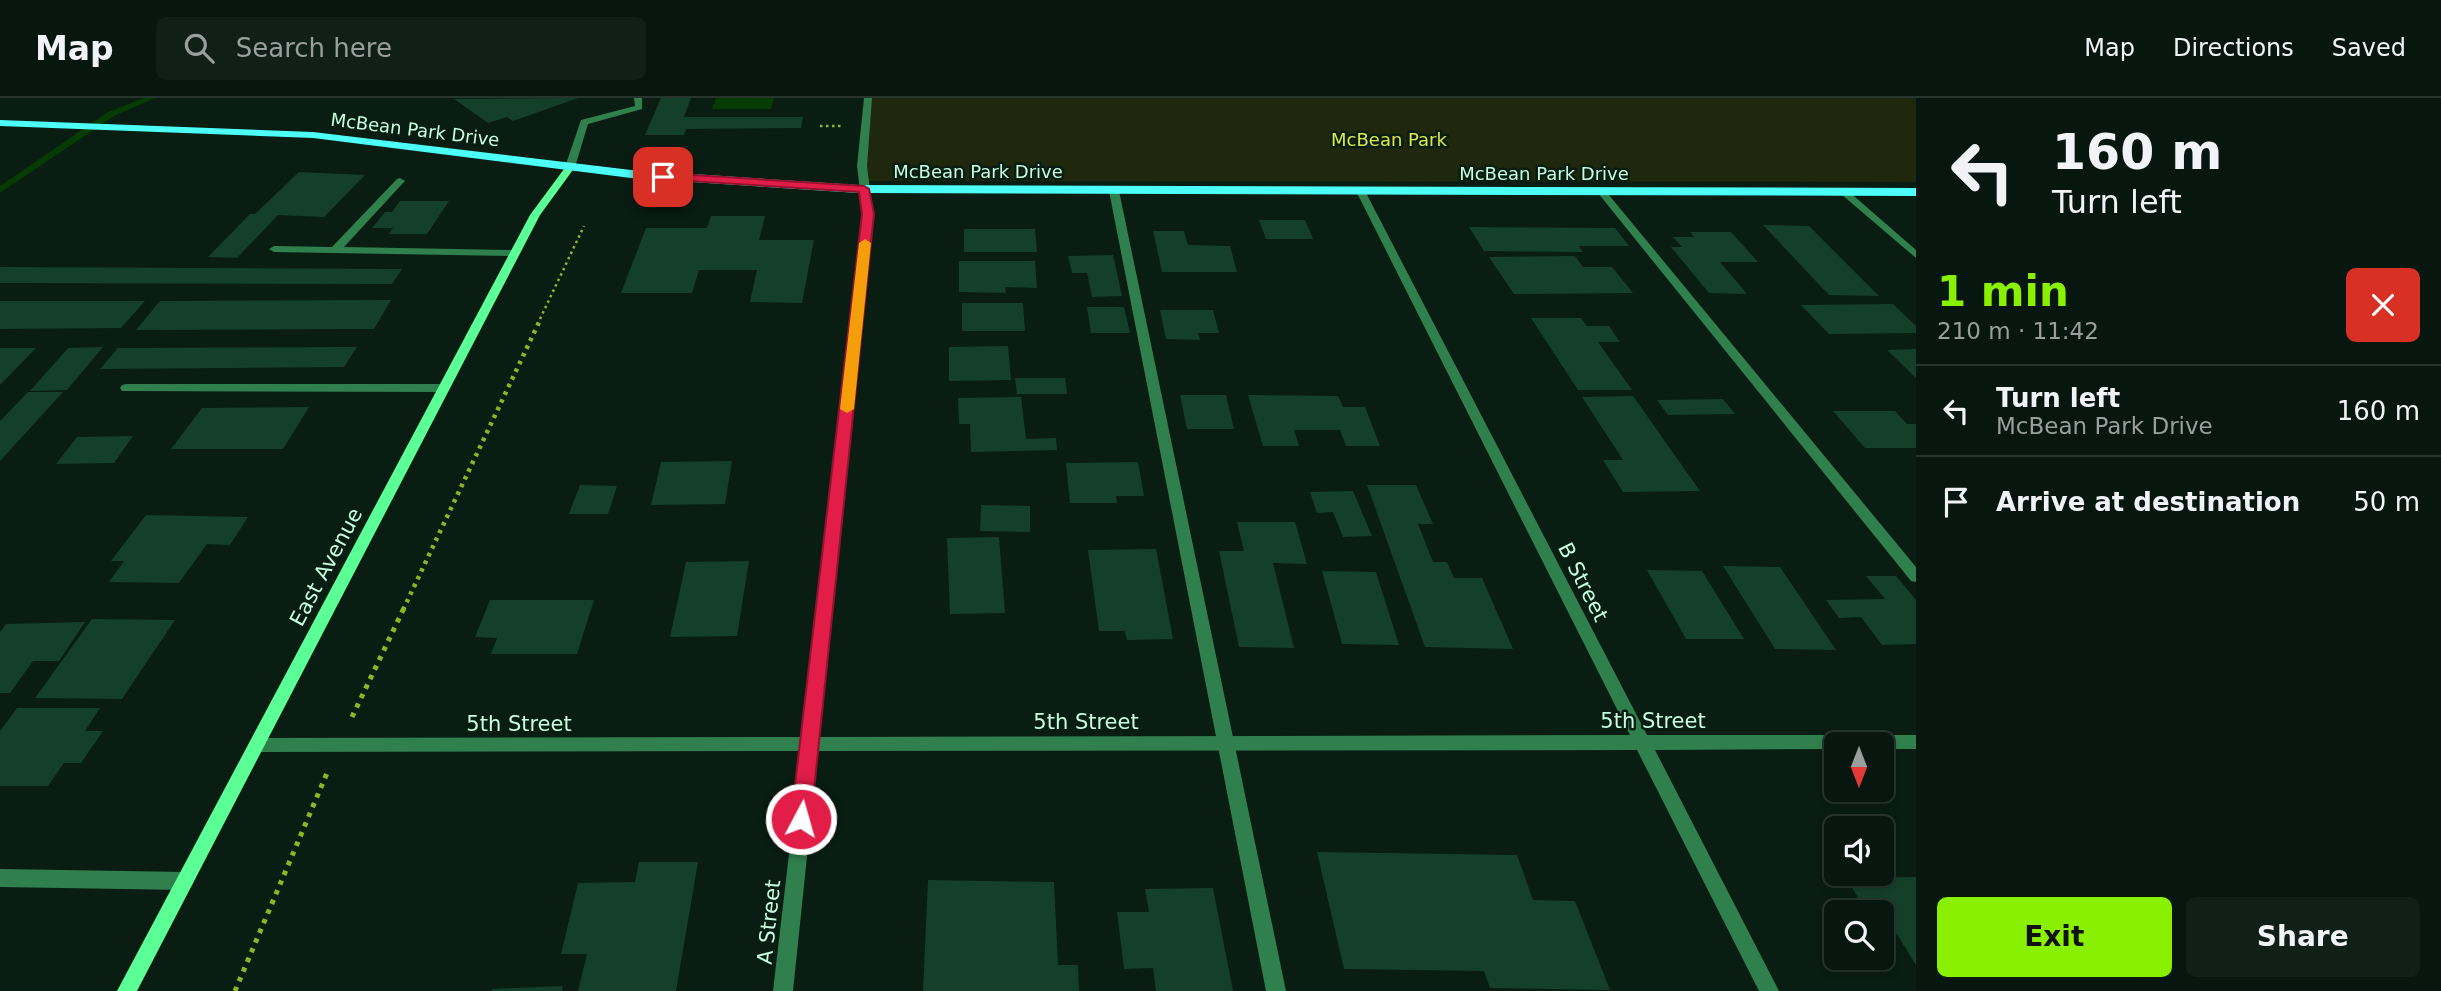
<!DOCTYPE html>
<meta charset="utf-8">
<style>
:root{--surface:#07160e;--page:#101f17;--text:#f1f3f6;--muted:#989f9e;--line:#28352e;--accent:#89f000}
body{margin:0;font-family:"DejaVu Sans",sans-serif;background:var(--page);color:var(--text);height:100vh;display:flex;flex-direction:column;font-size:26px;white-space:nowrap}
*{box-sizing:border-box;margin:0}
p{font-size:23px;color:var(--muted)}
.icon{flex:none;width:38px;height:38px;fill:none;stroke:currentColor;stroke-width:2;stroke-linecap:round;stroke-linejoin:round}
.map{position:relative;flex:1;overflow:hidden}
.details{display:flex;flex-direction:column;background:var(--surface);width:525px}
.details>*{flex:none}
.top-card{background:#07160e;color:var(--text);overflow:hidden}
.needle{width:46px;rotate:180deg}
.fabs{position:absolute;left:1824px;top:634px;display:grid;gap:14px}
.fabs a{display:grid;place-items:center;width:70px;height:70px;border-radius:10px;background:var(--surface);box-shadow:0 4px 10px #0003,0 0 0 2px var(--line);font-size:35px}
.pin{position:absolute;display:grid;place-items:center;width:60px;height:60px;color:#fff;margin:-30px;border-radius:14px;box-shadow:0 4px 10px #0006}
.me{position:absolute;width:77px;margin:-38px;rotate:6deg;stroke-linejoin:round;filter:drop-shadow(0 0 5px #0008)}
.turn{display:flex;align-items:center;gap:24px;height:147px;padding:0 21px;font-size:32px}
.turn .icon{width:91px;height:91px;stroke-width:2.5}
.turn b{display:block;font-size:49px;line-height:60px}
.round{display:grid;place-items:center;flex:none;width:74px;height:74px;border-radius:10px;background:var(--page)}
.head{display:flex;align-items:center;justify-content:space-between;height:119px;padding:0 21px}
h1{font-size:42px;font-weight:600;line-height:52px;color:var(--accent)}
.primary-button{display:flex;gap:14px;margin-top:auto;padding:14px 21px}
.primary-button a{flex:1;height:80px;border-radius:10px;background:var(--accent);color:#111;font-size:28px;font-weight:600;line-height:80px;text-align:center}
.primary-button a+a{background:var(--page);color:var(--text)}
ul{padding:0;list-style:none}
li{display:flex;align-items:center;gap:21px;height:91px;padding:0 21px;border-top:2px solid var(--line)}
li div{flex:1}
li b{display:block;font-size:26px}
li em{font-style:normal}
header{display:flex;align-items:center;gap:42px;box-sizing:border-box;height:98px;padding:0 35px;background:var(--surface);border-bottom:2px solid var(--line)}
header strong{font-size:33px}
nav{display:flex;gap:38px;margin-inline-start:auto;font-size:24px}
.search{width:490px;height:63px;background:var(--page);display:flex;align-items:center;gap:18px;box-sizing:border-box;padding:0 24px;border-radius:10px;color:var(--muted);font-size:26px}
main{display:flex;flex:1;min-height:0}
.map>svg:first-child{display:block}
.green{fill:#1f270c}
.water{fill:#063b04}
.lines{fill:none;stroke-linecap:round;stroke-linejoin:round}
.stream{fill:#063b04;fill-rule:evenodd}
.building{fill:#143f2b}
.path-far2{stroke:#8eb622;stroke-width:2.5;stroke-dasharray:2.5 3.5;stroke-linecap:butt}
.path-far1{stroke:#8eb622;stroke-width:4.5;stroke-dasharray:3.5 5;stroke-linecap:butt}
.path{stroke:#8eb622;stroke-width:5;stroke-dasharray:4.5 6;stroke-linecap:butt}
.lane{fill:#30804d;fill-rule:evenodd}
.street{fill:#30804d;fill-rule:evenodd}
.secondary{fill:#5cff96;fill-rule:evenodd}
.primary{fill:#4cfff7;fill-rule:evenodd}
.route{fill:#e11d48;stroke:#92132f;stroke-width:2}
.slow{fill:#f59e0b}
.labels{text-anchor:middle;stroke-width:5;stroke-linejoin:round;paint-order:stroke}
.far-street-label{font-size:18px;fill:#c5ffdf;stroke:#091d13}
.far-park-label{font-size:18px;fill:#dce947;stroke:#091d13}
.street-label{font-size:21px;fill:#c5ffdf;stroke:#091d13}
</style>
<header>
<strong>Map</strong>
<div class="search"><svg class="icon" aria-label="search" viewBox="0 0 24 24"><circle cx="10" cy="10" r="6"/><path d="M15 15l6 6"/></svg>Search here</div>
<nav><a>Map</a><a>Directions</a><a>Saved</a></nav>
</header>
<main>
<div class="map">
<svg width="1916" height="893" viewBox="0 0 1916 893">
<rect width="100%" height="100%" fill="#091d13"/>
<path class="green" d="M 867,0 L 1916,0 L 1916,84 L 861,83 Z"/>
<path class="water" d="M 716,0 L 774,0 L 771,11 L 712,11 Z"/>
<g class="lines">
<path class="stream" d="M 144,0 L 155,0 L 114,18 L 0,95 L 0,88 L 108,14 Z"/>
</g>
<path class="building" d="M 578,0 L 513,23 L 507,19 L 488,25 L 454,1 Z
M 661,0 L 691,0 L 684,19 L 803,19 L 801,30 L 686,31 L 684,37 L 645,37 Z
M 299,74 L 365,77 L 324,119 L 278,117 L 237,160 L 208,159 L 250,116 L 255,116 Z
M 400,103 L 449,103 L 427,136 L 389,136 L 393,130 L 372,130 L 385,114 L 392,114 Z
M 711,118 L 765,118 L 759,142 L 814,142 L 802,205 L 750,204 L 757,172 L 699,172 L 692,195 L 621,195 L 646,130 L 707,130 Z
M 1259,122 L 1305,122 L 1313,141 L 1266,141 Z
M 1763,127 L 1809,128 L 1879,198 L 1829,197 Z
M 1469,129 L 1615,130 L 1629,148 L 1579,148 L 1583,154 L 1484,153 Z
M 964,131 L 1035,131 L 1037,154 L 964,154 Z
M 1153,133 L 1184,133 L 1188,147 L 1230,148 L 1237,174 L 1162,174 Z
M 1690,134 L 1731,134 L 1758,164 L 1720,164 L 1747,196 L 1709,195 L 1671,149 L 1682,149 L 1673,139 L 1694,139 Z
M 1113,157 L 1122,198 L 1092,199 L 1087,175 L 1072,175 L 1068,158 Z
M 1575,158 L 1583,169 L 1612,169 L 1633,195 L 1514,196 L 1489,159 Z
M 959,163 L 1035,163 L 1037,190 L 1005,189 L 1006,195 L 959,194 Z
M 0,169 L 402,171 L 392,186 L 388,186 L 0,185 Z
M 391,202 L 374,231 L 136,232 L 160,203 Z
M 0,203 L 145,203 L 121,230 L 0,231 Z
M 962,205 L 1023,205 L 1025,233 L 962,233 Z
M 1893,206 L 1916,228 L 1916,235 L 1829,236 L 1801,207 Z
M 1087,209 L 1124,209 L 1130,235 L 1091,235 Z
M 1160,212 L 1213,212 L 1219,235 L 1198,235 L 1200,242 L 1166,241 Z
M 1531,220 L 1581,220 L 1587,228 L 1609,228 L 1620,244 L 1598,244 L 1632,292 L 1578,292 Z
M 1008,248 L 1011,282 L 949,283 L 949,249 Z
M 103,249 L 67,292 L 30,293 L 68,250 Z
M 340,249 L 357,249 L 344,269 L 100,271 L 118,250 Z
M 0,250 L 36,250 L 0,287 Z
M 1916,251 L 1916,280 L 1887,252 Z
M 1015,280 L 1065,280 L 1067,296 L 1017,296 Z
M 28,294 L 63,294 L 0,363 L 0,323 Z
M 1180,297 L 1226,297 L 1234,331 L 1187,331 Z
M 1248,297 L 1338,298 L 1343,309 L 1365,309 L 1380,348 L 1346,348 L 1340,332 L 1294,332 L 1299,348 L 1263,348 Z
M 1633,298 L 1700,393 L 1623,394 L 1603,362 L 1623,362 L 1582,299 Z
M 1021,299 L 1026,341 L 1056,340 L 1057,352 L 971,354 L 970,326 L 959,326 L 958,300 Z
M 1723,301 L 1735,316 L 1668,317 L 1657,302 Z
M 309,309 L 283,351 L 171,351 L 202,310 Z
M 1833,313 L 1895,313 L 1907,326 L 1916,326 L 1916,350 L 1865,350 Z
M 133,338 L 114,365 L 56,366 L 77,339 Z
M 732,363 L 725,406 L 651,407 L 661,364 Z
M 1138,364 L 1144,398 L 1116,398 L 1117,405 L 1070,405 L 1066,365 Z
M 580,387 L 617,388 L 608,416 L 569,416 Z
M 1367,387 L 1416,387 L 1433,426 L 1418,426 L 1433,464 L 1447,464 L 1454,480 L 1482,480 L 1513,551 L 1425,549 Z
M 1353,393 L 1372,438 L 1343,439 L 1333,414 L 1317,415 L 1310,394 Z
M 981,407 L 1030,408 L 1030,434 L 980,433 Z
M 146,417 L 248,419 L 230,447 L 207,446 L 179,485 L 109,484 L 124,463 L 111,463 Z
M 1237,424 L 1295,424 L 1307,466 L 1273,465 L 1294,550 L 1239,549 L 1219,453 L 1244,453 Z
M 999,439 L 1005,515 L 950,516 L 947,440 Z
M 1156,451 L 1173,541 L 1127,542 L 1125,533 L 1099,533 L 1088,452 Z
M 749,463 L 737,538 L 670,539 L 686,464 Z
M 1723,468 L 1780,469 L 1836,552 L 1775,551 Z
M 1647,472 L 1702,473 L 1744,541 L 1686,541 Z
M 1322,473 L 1376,474 L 1399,547 L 1342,546 Z
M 1866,478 L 1896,478 L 1916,502 L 1916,546 L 1882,547 L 1861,519 L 1839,520 L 1826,502 L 1885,501 Z
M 490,502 L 594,502 L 577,556 L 491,556 L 497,540 L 475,539 Z
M 92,521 L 175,522 L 122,601 L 35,600 Z
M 85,524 L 59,563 L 33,563 L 10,595 L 0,595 L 0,534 L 6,526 Z
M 17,610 L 100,610 L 85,633 L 103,633 L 81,665 L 64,665 L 48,688 L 0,688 L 0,633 Z
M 1317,754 L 1517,757 L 1533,802 L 1575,803 L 1610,892 L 1490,890 L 1484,873 L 1344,871 Z
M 639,764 L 698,764 L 676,893 L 578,893 L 587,856 L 561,856 L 578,785 L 635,784 Z
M 1916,779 L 1916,867 L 1890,825 L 1881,825 L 1881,814 L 1867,814 L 1846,780 Z
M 928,782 L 1054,784 L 1058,867 L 1078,867 L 1079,893 L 923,893 Z
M 1213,790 L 1233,893 L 1156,893 L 1153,870 L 1124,871 L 1117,814 L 1149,814 L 1145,791 Z
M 563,888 L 562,893 L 492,893 L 492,891 Z"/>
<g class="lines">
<path class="path-far2" d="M 820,28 L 841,28
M 540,221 L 584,128"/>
<path class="path-far1" d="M 403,512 L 541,220"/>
<path class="path" d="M 352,619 L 404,510
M 235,893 L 327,675"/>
<path class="lane" d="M 634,0 L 642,0 L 642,11 L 588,26 L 575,69 L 567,71 L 565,69 L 581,22 L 635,8 Z
M 400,80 L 405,83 L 403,85 L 344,149 L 514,152 L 519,155 L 514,158 L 274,154 L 269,151 L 274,148 L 332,149 L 397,81 Z
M 1114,90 L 1119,93 L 1286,893 L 1266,893 L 1109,93 Z
M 1598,91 L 1604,91 L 1916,469 L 1916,484 L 1911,483 L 1598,95 Z
M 126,286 L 444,286 L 450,290 L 444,294 L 122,293 L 120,290 L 122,287 Z"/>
<path class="street" d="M 864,0 L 872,0 L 867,68 L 873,116 L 819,639 L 1630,637 L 1356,93 L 1364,91 L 1647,637 L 1916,637 L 1916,651 L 1881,651 L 1881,646 L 1836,646 L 1836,651 L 1655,652 L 1779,893 L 1759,893 L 1637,652 L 818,653 L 793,893 L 773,893 L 801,653 L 257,654 L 251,652 L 249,647 L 251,642 L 257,640 L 803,639 L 863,116 L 857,68 Z
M 1841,92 L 1847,92 L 1916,152 L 1916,160 L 1841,96 Z
M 0,771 L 185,774 L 191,777 L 194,783 L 191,789 L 185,792 L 0,789 Z"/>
<path class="secondary" d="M 567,67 L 575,69 L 540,117 L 137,893 L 117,893 L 530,117 Z"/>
<path class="primary" d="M 0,22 L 313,34 L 631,72 L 858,87 L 1916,90 L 1916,98 L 858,95 L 631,80 L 313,40 L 0,28 Z"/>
</g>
<path class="route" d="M 663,75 L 864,88 L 869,91 L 874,116 L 811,721 L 808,728 L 801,730 L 794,728 L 791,721 L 862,116 L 859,94 L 659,81 L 659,76 Z"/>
<path class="slow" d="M 865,141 L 871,145 L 854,311 L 847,315 L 840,311 L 859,145 Z"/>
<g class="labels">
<g class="far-street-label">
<text transform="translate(415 32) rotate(7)" y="6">McBean Park Drive</text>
<text x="978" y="80">McBean Park Drive</text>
<text x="1544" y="82">McBean Park Drive</text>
</g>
<g class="far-park-label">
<text x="1389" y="48">McBean Park</text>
</g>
<g class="street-label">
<text transform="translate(326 469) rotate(-62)" y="7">East Avenue</text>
<text transform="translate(1583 484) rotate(63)" y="7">B Street</text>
<text x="1653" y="630">5th Street</text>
<text x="1086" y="631">5th Street</text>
<text x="519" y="633">5th Street</text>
<text transform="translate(769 824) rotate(-84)" y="7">A Street</text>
</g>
</g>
</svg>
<div class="fabs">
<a><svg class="needle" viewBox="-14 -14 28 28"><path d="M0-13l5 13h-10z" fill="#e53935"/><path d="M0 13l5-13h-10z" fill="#989f9e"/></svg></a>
<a><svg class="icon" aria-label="sound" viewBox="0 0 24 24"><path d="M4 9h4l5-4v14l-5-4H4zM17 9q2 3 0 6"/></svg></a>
<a><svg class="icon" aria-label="search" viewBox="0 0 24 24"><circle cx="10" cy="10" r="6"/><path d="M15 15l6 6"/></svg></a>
</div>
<div class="pin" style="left:663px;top:79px;background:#d93025"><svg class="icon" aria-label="arrive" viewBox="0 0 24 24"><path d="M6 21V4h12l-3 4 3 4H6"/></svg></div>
<svg class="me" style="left:801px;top:721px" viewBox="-20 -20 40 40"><circle r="17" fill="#e11d48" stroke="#fff" stroke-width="3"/><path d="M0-11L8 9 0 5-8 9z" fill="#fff"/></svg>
</div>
<section class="details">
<div class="top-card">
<div class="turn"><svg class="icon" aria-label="left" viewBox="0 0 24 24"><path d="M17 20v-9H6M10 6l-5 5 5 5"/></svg><div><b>160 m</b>Turn left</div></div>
</div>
<div class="head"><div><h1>1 min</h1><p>210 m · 11:42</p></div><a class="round" style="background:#d93025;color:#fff"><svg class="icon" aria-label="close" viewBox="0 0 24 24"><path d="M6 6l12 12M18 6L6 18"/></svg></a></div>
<ul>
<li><svg class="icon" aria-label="left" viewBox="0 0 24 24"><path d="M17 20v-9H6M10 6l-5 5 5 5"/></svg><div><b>Turn left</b><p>McBean Park Drive</p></div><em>160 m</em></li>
<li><svg class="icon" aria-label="arrive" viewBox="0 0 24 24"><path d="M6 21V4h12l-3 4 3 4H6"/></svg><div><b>Arrive at destination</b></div><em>50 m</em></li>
</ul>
<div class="primary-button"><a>Exit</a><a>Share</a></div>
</section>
</main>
